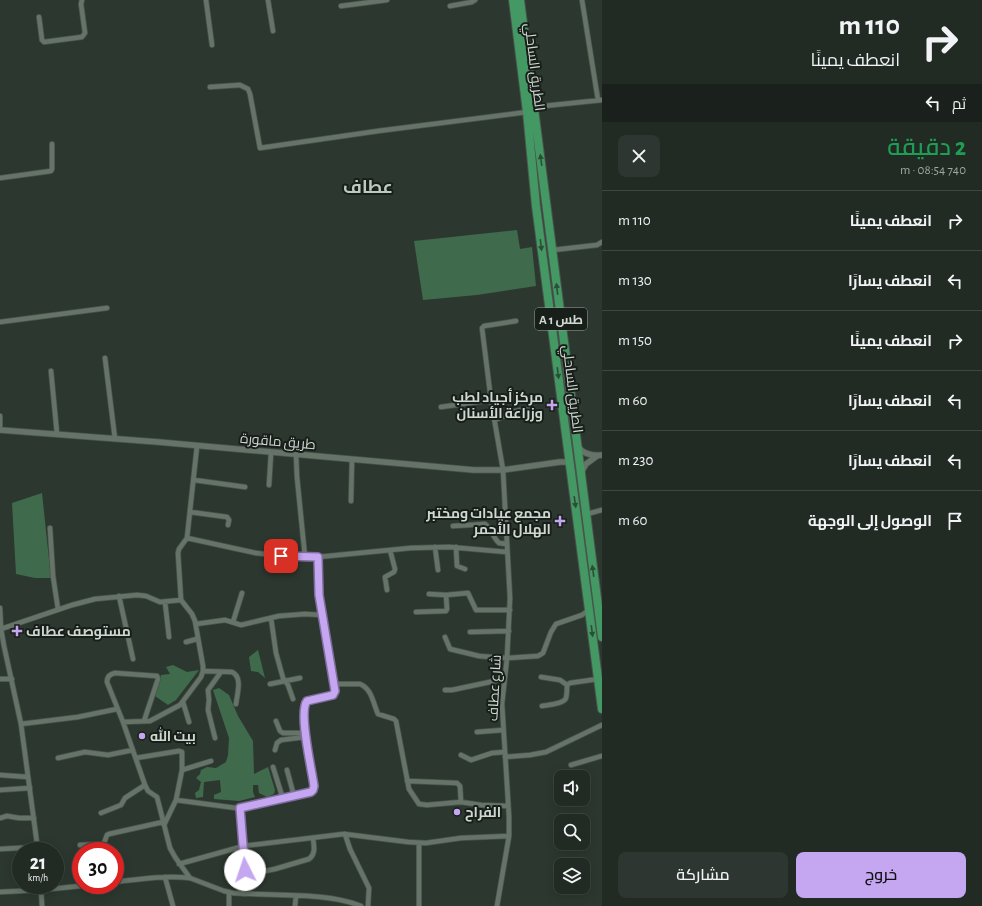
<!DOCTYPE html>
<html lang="ar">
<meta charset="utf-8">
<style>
:root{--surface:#212a23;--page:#2d3630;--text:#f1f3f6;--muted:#a2a7a6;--line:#3e4641;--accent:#c5a7f1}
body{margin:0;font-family:"Alegreya Sans",Cairo,sans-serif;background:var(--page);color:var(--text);direction:rtl;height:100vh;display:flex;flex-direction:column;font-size:15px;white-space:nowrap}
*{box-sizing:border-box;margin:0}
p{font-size:13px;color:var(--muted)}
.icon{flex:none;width:22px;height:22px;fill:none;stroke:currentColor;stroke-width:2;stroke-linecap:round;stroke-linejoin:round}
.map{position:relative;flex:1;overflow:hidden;direction:ltr}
.drawer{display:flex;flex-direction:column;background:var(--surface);width:380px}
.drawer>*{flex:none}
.top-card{background:#212a23;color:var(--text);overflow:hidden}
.fabs{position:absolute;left:554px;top:770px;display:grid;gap:8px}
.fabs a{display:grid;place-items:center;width:36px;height:36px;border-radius:8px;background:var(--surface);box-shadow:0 2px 10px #0003,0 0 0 1px var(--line);font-size:20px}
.speed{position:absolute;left:12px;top:842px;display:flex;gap:8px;font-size:20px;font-weight:700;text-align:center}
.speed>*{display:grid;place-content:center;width:52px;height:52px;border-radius:50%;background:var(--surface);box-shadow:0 2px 10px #0003,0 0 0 1px var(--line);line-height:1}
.speed small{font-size:10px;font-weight:400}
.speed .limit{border:6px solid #d22;background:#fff;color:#111}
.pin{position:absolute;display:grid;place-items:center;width:34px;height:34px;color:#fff;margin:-17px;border-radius:8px;box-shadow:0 2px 6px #0006}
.me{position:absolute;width:44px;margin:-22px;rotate:356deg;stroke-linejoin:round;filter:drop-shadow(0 0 3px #0008)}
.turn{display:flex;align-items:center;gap:14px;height:84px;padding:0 16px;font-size:18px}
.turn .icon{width:52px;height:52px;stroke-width:2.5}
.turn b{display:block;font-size:28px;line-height:34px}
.then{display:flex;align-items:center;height:38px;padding:0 16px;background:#0003;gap:8px;font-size:15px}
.round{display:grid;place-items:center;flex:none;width:42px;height:42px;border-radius:8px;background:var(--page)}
.overview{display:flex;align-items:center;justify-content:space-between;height:68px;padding:0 16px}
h1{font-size:24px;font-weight:600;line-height:30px;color:#1e9e55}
.action{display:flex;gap:8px;margin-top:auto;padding:8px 16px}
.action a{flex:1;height:46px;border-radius:8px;background:var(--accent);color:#111;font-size:16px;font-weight:600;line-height:46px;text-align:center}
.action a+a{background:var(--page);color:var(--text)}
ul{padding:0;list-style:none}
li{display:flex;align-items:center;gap:12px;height:60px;padding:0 16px;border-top:1px solid var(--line)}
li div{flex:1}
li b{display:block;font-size:15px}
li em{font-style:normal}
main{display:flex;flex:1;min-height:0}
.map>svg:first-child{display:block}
.green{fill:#406a4c}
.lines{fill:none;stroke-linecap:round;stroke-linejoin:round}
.minor-casing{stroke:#48534b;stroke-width:6}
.tertiary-casing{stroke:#48534b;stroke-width:7}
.trunk-casing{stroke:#48534b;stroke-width:10}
.minor{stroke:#657368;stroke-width:4.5}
.tertiary{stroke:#657368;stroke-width:5.5}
.trunk{stroke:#449863;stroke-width:8}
.oneway{fill:#2a4f37}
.route-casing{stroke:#806d9d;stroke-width:10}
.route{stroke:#c5a7f1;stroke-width:7}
.poi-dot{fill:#c5a7f1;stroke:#181e19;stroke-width:1.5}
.labels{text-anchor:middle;stroke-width:4;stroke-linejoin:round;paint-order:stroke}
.shield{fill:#181e19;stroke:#98a09a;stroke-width:1}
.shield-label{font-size:13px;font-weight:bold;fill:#cfd7d1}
.street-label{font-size:14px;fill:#cfd7d1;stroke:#181e19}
.poi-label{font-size:14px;font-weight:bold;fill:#cfd7d1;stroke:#181e19;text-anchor:start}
.district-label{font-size:18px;font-weight:bold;fill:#bccbc0;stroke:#181e19}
</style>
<main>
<section class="drawer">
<div class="top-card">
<div class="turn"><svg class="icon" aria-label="right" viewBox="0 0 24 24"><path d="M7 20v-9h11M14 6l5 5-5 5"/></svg><div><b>110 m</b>انعطف يمينًا</div></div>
<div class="then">ثم<svg class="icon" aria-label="left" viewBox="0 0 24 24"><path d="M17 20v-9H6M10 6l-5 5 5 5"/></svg></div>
</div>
<div class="overview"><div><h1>2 دقيقة</h1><p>740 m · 08:54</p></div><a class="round"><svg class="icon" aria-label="close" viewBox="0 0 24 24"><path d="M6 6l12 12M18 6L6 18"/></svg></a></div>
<ul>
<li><svg class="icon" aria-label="right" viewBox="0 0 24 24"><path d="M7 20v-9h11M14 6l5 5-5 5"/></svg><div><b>انعطف يمينًا</b></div><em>110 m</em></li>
<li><svg class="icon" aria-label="left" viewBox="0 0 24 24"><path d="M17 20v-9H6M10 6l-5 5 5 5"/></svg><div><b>انعطف يسارًا</b></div><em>130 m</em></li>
<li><svg class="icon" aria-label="right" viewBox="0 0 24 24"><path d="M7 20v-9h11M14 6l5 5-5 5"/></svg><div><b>انعطف يمينًا</b></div><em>150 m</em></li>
<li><svg class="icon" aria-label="left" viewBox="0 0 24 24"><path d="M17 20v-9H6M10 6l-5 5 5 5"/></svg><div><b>انعطف يسارًا</b></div><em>60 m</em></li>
<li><svg class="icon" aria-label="left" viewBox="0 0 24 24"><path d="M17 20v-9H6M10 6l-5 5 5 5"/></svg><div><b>انعطف يسارًا</b></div><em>230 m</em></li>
<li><svg class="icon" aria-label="arrive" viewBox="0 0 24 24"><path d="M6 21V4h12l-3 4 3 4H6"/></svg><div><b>الوصول إلى الوجهة</b></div><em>60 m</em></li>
</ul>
<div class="action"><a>خروج</a><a>مشاركة</a></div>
</section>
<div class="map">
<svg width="602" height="906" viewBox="0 0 602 906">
<rect width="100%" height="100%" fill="#2c382f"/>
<path class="green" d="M 517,230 L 520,249 L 532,247 L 536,286 L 477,295 L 423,300 L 414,241 Z
M 42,493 L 51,578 L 35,578 L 16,574 L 12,503 Z
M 258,650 L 265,678 L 258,672 L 251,671 L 249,657 Z
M 173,665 L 187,672 L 199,670 L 176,700 L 168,705 L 155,696 L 161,675 L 170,674 L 166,667 Z
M 219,688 L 229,695 L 238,716 L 253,741 L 254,774 L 268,767 L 275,790 L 274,794 L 267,797 L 259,793 L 258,785 L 253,785 L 253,792 L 255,797 L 239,801 L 214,799 L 214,795 L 221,792 L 220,780 L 204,782 L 203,797 L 196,798 L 195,793 L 199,790 L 201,782 L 196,778 L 200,774 L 201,770 L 207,767 L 216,768 L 226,762 L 228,755 L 229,738 L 213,690 Z"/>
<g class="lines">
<g class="minor-casing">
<path id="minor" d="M 206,0 L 212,45
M 268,0 L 273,31
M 582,0 L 598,100
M 341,6 L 387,0
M 450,6 L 472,2 L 475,0
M 39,17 L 42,40 L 44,42 L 82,37 L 85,33 L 81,4 L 82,0
M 210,87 L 240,85 L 248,89 L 250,94 L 260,148 L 378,131 L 527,112
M 534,107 L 602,100
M 0,178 L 51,171 L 52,169 L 52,144
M 553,250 L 597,245 L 602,242
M 0,322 L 107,308
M 105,358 L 115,439
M 51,371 L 57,434
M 441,407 L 491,400
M 0,416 L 0,426
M 495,420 L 516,411 L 533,408
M 296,454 L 297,477 L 305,557
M 194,480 L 245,487
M 269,485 L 271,453
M 351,501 L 352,459
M 190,512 L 227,517 L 229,520 L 228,525
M 587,514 L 602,510
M 453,526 L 485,524 C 492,529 493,538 499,543 L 506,544
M 50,528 L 53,576 L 58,609
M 187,538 L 256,553 L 281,556 L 318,557 L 411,548 L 449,547 L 507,552
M 435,547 L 438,570
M 456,547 L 457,566 L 465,569
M 387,590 L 385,577 L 394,572 L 395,569 L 390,550
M 429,594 L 446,595 L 468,593 L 476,610 L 510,610
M 119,596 L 133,659
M 165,602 L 169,637
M 0,608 L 1,629 L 4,646 L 21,724 L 38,851
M 416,612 L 446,611 L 447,609 L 446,595
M 271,618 L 276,653 L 283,678 L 288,685 L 293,699
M 233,622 L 242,593
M 196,624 L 225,620 L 241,625 L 279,616 L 305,614 L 322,615
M 1,629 L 72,605 L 95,599 L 137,595 L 146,596 L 160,602 L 181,600
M 470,632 L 509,631
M 445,637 L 450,649 L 479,656 L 491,657 L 507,658 L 538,656 L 543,653 L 551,632 L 556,624 L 582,615 L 589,610
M 186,642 L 197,639
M 203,671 L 232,672 C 243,677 237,694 236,704
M 541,677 L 560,680 L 567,685
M 0,679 L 12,679
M 270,684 L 300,678
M 334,684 L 360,684 C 372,689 373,703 378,714 L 394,719 L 396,721 L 409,789 L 419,804 L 427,805 L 461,802 L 481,805 L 508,806
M 445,690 L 452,690 L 504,679
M 183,702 L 189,722
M 542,706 C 547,705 564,704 566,698 C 567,694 567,689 567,685 L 570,683 L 598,679
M 144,721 L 158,679 L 157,676 L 115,673 C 110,674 107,677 107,682 L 123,722 L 145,785 L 148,791 L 157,797 L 170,848 L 175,857 L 190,878
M 276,721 L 280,731 L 283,733 L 305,733
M 123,722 L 150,721 L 180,705 L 201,677 L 203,671 L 203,666 L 195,621 L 192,614 L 181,600 L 178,553 L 179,549 L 187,538 L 197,446
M 21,724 L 78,717 L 117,709
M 477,732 L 503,730
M 215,738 L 208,710 L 209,700 L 208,690 L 221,672
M 275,750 L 277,743 L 281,740 L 305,737
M 461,755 L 471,760 L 492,753 L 505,752
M 505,757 L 530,755 L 546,752 L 602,725
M 58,758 L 85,752 L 108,755 L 133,750
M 136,758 L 179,751 L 182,752 L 182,770 L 176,800 L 164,825
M 571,765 L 602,756
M 273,767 L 283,799
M 182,770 L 211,761
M 287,770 L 294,796
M 0,775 L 28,777
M 407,781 L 457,783 L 460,786 L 461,802
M 0,790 L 30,788
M 176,800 L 236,808 L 311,792 L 313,791 L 314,786 L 305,733 L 305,704 L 309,701 L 333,695 L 335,691 L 319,595 L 318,557
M 240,808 L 245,861 L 244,894
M 101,813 L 121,805 L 125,798 L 145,785
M 0,818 L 7,816 L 19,818 L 34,818
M 345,834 L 350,849 L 369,888 L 368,906
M 80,845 L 102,844 L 104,843 L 107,835 L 109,834 L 163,822
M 0,849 L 37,847
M 179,864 L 244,846 L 344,834 L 408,842 L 426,843 L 461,838 L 509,836
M 245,875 L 275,869 L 309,859 C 316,854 314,846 313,838
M 165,877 L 173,906
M 115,882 C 140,879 165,875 190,878 L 224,891 L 233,893 C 271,896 327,892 361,906
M 41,885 L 41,890 L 90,885
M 0,892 L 41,890 L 42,906
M 229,906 L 229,892
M 295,906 L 296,896
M 419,906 L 419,843
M 497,906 L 509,836 L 509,816 L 502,704 L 507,658 L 510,598 L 503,470 L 491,400 L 482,328 L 484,326 L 516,321"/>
</g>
<g class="tertiary-casing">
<path id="tertiary" d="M 0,430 L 158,442 L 474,470 L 503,470 L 560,462 L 567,462 L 570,465
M 578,446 C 582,454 593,456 602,455
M 582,471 L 586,464 L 597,456"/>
</g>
<g class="trunk-casing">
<path id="trunk" d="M 513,0 L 527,112 L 536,206 L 602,709
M 520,0 L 602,637"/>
</g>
<use href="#minor" class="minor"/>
<use href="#tertiary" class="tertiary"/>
<use href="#trunk" class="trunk"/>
</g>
<defs><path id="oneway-solid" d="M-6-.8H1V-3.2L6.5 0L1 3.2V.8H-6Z"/></defs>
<g class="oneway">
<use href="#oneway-solid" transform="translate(541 160) rotate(-98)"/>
<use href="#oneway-solid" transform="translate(541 245) rotate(83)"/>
<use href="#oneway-solid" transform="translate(557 289) rotate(-97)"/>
<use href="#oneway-solid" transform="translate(558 373) rotate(83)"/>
<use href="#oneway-solid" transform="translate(575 502) rotate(82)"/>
<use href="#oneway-solid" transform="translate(593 571) rotate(-98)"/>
<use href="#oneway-solid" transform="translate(592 631) rotate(83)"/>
</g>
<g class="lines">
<g class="route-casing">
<path id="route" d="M 245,870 L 240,808 L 311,792 L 313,790 L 314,786 C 312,770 298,712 307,701 L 333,695 L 335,691 L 319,595 L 318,557 L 281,556"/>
</g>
<use href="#route" class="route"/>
</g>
<g class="poi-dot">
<path d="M550 399h4v4h4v4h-4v4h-4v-4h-4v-4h4z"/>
<path d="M558 515h4v4h4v4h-4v4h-4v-4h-4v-4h4z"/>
<path d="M15 625h4v4h4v4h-4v4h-4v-4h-4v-4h4z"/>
<circle cx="142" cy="736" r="4"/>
<circle cx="457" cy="812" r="4"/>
</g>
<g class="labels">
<rect class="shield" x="535" y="308" width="52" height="22" rx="3"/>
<g class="shield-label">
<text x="561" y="324">A 1 طس</text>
</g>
<g class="street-label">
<text transform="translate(535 67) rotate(83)" y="5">الطريق الساحلي</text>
<text transform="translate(573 389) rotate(83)" y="5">الطريق الساحلي</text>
<text transform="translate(278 441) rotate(5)" y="5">طريق ماقورة</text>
<text transform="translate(494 688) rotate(-87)" y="5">شارع عطاف</text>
</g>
<g class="poi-label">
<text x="543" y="402" text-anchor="end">مركز أجياد لطب<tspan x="543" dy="16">وزراعة الأسنان</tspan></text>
<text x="551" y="518" text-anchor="end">مجمع عيادات ومختبر<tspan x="551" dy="16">الهلال الأحمر</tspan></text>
<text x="26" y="636">مستوصف عطاف</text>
<text x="150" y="741">بيت الله</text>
<text x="465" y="817">الفراح</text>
</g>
<g class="district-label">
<text x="368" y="193">عطاف</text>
</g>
</g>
</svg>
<div class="fabs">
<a><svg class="icon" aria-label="sound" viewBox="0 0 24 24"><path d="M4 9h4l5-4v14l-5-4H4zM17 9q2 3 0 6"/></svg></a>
<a><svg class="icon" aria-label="search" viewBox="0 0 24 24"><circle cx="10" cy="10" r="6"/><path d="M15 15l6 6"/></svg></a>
<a><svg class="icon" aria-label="layers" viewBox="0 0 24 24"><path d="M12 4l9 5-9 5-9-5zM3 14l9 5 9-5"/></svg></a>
</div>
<div class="speed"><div>21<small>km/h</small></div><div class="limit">30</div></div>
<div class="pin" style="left:281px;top:556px;background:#d93025"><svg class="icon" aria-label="arrive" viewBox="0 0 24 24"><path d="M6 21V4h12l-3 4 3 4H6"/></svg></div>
<svg class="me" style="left:245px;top:870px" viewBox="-20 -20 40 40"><circle r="19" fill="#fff"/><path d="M0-13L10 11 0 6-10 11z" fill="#c5a7f1"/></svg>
</div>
</main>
